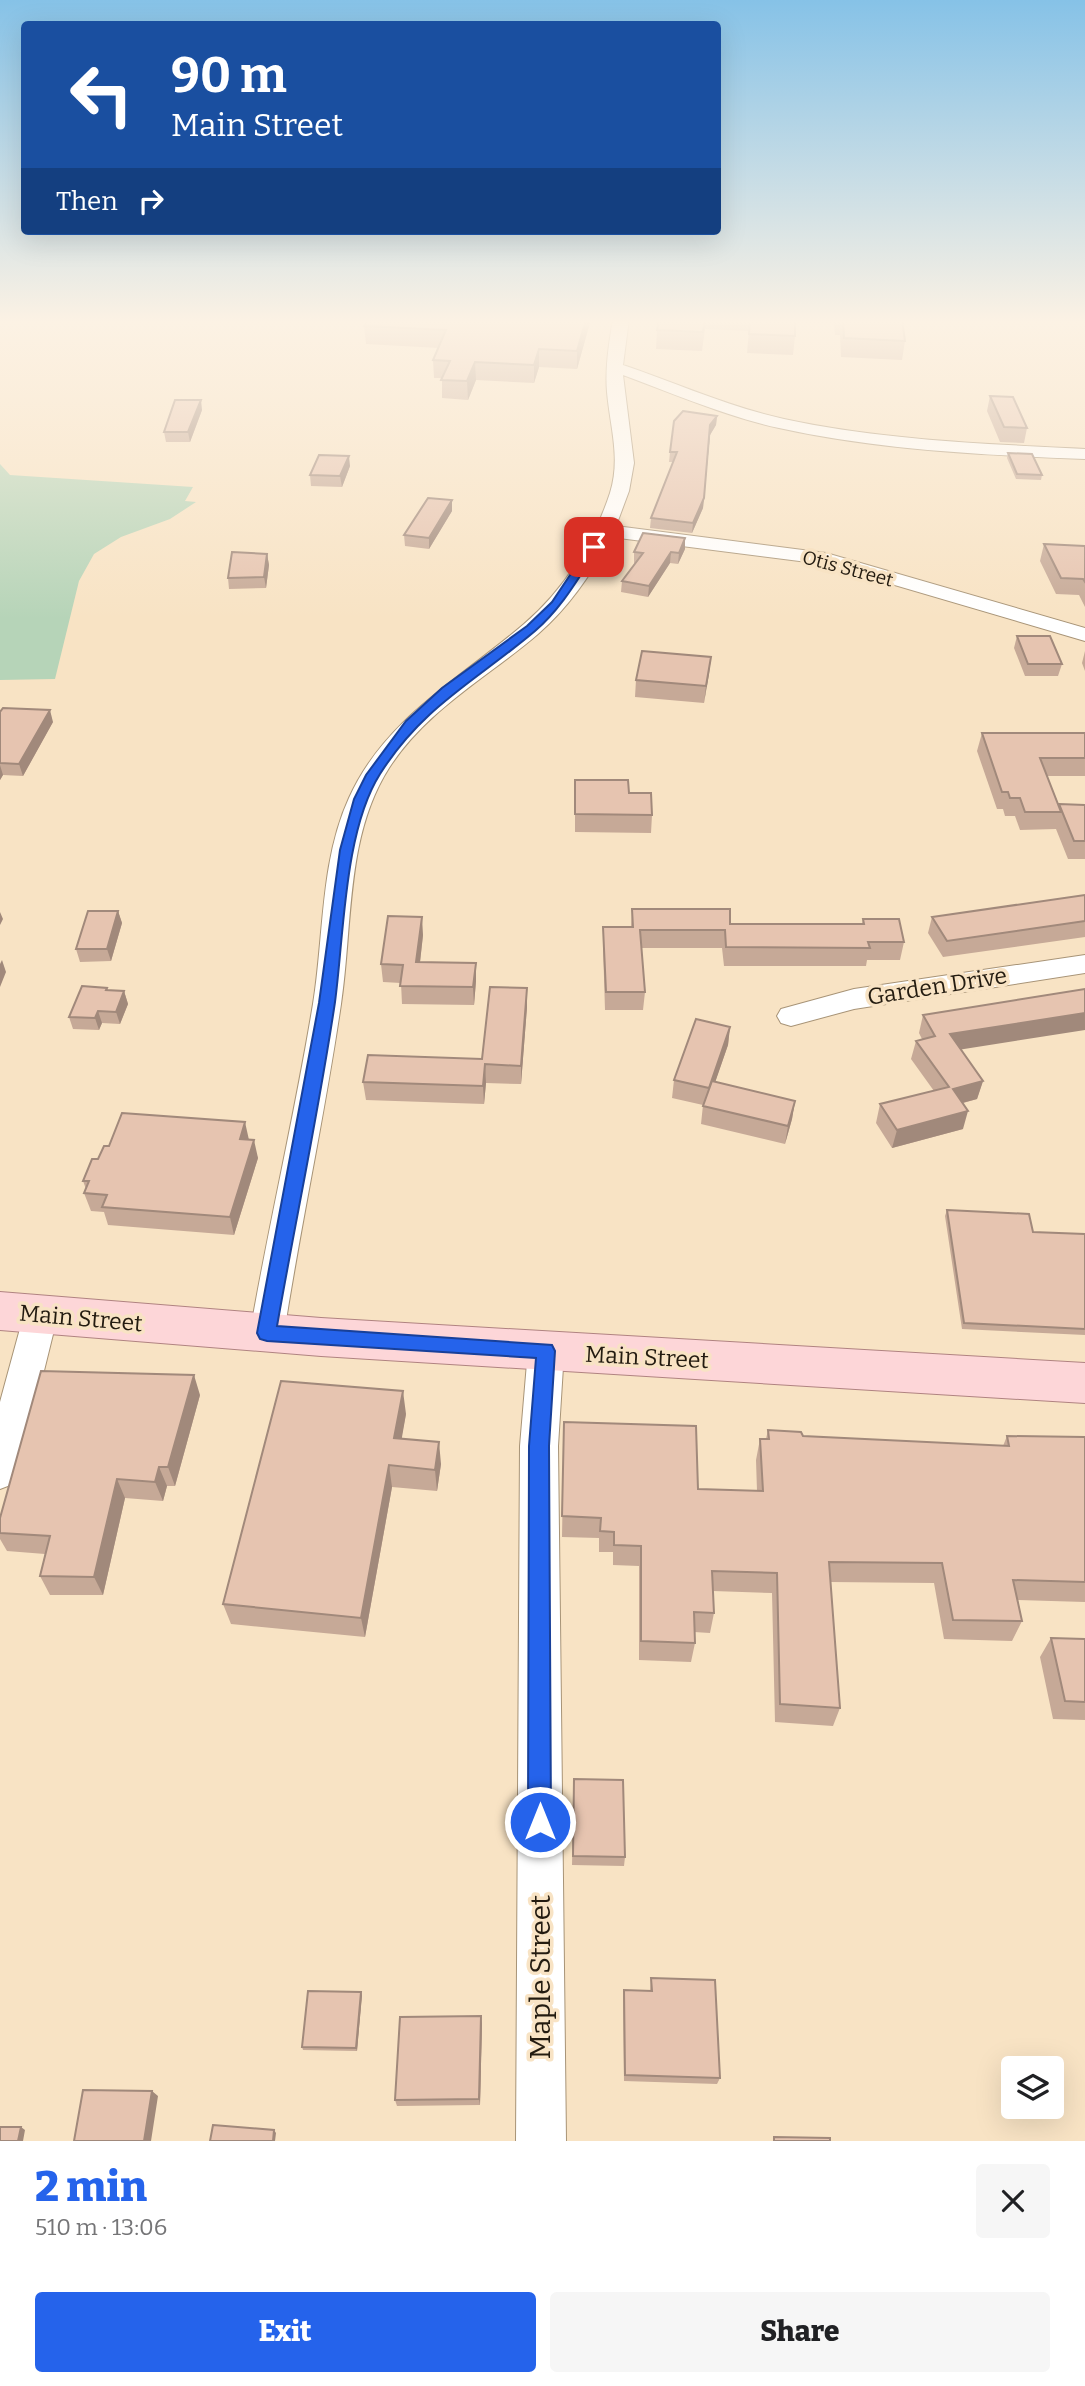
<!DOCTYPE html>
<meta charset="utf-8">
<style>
:root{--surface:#fff;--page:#f6f6f6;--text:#202124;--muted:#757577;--accent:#2563eb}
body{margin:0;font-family:Bitter,serif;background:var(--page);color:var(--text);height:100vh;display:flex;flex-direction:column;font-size:26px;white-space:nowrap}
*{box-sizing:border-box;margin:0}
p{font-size:23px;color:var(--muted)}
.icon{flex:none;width:38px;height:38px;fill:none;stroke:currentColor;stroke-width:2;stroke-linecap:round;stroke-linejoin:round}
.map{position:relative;height:2141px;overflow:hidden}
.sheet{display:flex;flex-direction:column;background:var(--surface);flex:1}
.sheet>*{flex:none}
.hud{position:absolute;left:21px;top:21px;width:700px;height:214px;border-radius:7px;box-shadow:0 7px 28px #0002;background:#1a4fa0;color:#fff;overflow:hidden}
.tools{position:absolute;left:1001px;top:2056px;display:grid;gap:14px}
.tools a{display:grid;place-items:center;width:63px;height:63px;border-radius:7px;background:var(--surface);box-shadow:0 7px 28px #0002;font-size:35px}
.pin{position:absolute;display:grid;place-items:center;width:60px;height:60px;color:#fff;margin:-30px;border-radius:14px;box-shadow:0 4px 10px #0006}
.me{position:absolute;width:77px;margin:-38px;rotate:0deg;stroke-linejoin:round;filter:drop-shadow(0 0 5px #0008)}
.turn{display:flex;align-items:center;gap:24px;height:147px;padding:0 35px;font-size:32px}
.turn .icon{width:91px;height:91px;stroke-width:2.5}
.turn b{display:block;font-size:49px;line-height:60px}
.then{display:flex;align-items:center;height:66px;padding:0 35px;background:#0003;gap:14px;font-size:26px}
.round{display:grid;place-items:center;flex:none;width:74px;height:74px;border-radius:7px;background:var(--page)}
.headline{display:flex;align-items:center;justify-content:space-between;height:119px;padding:0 35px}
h1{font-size:42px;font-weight:800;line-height:52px;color:var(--accent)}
.button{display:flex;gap:14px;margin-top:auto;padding:14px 35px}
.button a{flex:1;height:80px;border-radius:7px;background:var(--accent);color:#fff;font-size:28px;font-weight:800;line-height:80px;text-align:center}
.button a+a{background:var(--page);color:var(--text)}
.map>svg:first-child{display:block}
.green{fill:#b6d4b8}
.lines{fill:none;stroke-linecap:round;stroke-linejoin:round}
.street-casing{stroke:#a89477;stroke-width:2}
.primary-casing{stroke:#b08381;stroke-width:2}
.street{fill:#fff;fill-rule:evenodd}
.primary{fill:#fdd6d8;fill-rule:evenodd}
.wall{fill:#c6a997}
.shaded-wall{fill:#a1897b}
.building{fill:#e6c4b0;stroke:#a1897b;stroke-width:2}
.route{fill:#2563eb;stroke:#184099;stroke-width:2}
.labels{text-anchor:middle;stroke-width:7;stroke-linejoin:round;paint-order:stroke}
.far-street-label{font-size:19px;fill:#231b10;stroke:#f8e3c4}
.street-label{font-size:23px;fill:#231b10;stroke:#f8e3c4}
.near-street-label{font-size:28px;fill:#231b10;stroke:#f8e3c4}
</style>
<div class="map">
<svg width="1085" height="2141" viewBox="0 0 1085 2141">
<rect width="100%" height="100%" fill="#f8e3c4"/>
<path class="green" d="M 0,464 L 10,475 L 193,487 L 185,501 L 196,502 L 170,519 L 121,537 L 94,554 L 79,581 L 55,679 L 0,680 Z"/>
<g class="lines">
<g class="street-casing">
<path id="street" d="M 613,319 L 629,319 L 623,365 C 676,383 729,407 784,419 C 881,440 985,444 1085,449 L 1085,459 C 984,455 878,450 779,428 C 725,416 674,394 623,375 L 634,463 L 629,491 L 616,526 L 826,553 L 1085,628 L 1085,641 L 823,564 L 611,537 C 593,572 569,607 538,634 C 488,677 426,710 389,768 C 345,837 353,926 341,1004 C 325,1114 301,1223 284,1333 L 279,1343 L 267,1348 L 255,1343 L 250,1333 C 269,1223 295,1114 313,1004 C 324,937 320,861 349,798 C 385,718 460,679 524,624 C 564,590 594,542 610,493 C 621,458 610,427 607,392 C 605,368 609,343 613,319 Z
M 1085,955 L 1085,973 L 854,1009 L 791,1026 L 781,1023 L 777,1016 L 781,1009 L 854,989 Z
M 41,1300 L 53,1304 L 58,1314 L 19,1472 L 13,1484 L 0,1489 L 0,1402 L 24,1314 L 29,1304 Z
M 546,1336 L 558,1340 L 564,1351 L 558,1446 L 566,2141 L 516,2141 L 520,1446 L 528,1351 L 534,1340 Z"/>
</g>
<g class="primary-casing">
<path id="primary" d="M 0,1292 L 321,1318 L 1085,1363 L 1085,1403 L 321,1356 L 0,1330 Z"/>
</g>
<use href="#street" class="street"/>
<use href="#primary" class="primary"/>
</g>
<path class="wall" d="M 368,319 L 591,319 L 577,369 L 539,367 L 534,383 L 476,380 L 468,400 L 442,398 L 442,378 L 434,378 L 433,360 L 439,348 L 366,344 L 364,326 Z
M 659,319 L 902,319 L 905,341 L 902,360 L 841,357 L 840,335 L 835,335 L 834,323 L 795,322 L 795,336 L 793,355 L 747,353 L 749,331 L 705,329 L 702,351 L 656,349 L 657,330 Z
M 990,396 L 1027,428 L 1024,443 L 1000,442 L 987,411 Z
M 202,410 L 190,442 L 166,442 L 164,432 Z
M 717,416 L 716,425 L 710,435 L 703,508 L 692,533 L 650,528 L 651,518 L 673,462 L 669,462 L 670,452 Z
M 1008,453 L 1042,475 L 1041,480 L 1016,479 L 1007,458 Z
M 350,466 L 342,487 L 311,486 L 310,475 Z
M 452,500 L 452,511 L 429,549 L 405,546 L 404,535 Z
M 1044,544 L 1085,546 L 1085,607 L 1079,595 L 1056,594 L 1040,561 Z
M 685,549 L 678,564 L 670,563 L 648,597 L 621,592 L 622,581 L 635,563 L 634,563 L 634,552 Z
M 267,554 L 269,565 L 266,588 L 229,589 L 228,578 Z
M 1017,636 L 1062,664 L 1058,676 L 1025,676 L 1014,648 Z
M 1085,651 L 1085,671 L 1082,663 Z
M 711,657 L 704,703 L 635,697 L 636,680 Z
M 0,712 L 53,722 L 23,776 L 3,775 L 0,780 Z
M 982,733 L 1085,733 L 1085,776 L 1047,776 L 1059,805 L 1085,805 L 1085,859 L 1068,859 L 1056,829 L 1020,830 L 1015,816 L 1005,816 L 1003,809 L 997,809 L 977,751 Z
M 575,780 L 629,793 L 652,815 L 651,833 L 575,832 Z
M 1085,895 L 1085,937 L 943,957 L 928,933 L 932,917 Z
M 632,909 L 730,924 L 862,924 L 863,919 L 904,942 L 900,960 L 867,960 L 866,966 L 724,966 L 722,948 L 641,948 L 645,992 L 643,1010 L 605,1010 L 603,945 L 603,927 L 631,927 Z
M 118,911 L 122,923 L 111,961 L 80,962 L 76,949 Z
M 423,935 L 420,962 L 476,981 L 474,1005 L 402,1004 L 401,983 L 383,982 L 381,964 Z
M 107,988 L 108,990 L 124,991 L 128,1004 L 120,1024 L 102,1023 L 99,1030 L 73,1029 L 69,1017 Z
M 527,988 L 527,1007 L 521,1084 L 486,1083 L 484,1104 L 366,1100 L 363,1082 L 482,1059 Z
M 923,1015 L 961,1050 L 983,1081 L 977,1099 L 963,1103 L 963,1129 L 892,1148 L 876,1123 L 880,1104 L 934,1091 L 911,1059 L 916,1041 L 922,1039 L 919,1033 Z
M 730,1027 L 728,1045 L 715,1082 L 795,1101 L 792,1119 L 785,1144 L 701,1124 L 703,1105 L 672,1098 L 674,1080 Z
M 249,1139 L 258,1158 L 234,1235 L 108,1225 L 104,1212 L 91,1211 L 84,1193 L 86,1189 L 83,1181 L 109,1146 Z
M 947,1210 L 1033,1232 L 1085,1234 L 1085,1335 L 962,1329 L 945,1216 Z
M 200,1395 L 175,1486 L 167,1486 L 163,1501 L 125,1498 L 103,1595 L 50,1595 L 40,1576 L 45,1554 L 7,1551 L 0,1539 L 0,1518 Z
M 406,1414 L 401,1439 L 441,1464 L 437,1491 L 392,1487 L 365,1637 L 231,1624 L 223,1604 Z
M 564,1422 L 698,1489 L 757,1491 L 756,1460 L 760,1439 L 766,1439 L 768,1430 L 803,1436 L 1003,1446 L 1007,1436 L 1085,1437 L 1085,1602 L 1018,1600 L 1022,1621 L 1012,1641 L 944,1639 L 934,1583 L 830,1582 L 840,1708 L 833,1726 L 775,1722 L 772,1593 L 713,1591 L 714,1613 L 710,1633 L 694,1632 L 695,1643 L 691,1662 L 639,1660 L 639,1566 L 613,1565 L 613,1552 L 599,1552 L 599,1538 L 562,1537 Z
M 1051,1638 L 1085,1639 L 1085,1720 L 1053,1719 L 1040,1657 Z
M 574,1779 L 625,1857 L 624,1866 L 572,1865 Z
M 651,1978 L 720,2078 L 717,2084 L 624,2081 L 623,1997 L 624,1990 L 650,1991 Z
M 362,1995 L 357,2051 L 303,2050 L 302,2047 Z
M 482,2023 L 480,2105 L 397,2106 L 395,2100 Z"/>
<path class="shaded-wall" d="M 586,319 L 591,319 L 577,369 L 577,351 Z
M 539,349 L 539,367 L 534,383 L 534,365 Z
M 475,362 L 476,380 L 468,400 L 467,381 Z
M 201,400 L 202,410 L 190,442 L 188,432 Z
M 717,416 L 716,425 L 710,435 L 703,508 L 692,533 L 693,523 L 710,425 Z
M 349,456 L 350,466 L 342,487 L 340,476 Z
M 452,500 L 452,511 L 429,549 L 429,538 Z
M 685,538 L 685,549 L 678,564 L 679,553 Z
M 671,552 L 670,563 L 648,597 L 649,586 Z
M 267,554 L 269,565 L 266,588 L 264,577 Z
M 711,657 L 709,674 L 704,703 L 706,686 Z
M 50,710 L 53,722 L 23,776 L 19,764 Z
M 0,765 L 3,775 L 0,780 Z
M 118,911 L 122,923 L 111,961 L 107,949 Z
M 0,912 L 3,919 L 0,925 Z
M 422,917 L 423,935 L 418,980 L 416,962 Z
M 2,960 L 6,972 L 0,987 L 0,964 Z
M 476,963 L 476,981 L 474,1005 L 473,987 Z
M 527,988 L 527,1007 L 521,1084 L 521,1066 Z
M 124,991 L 128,1004 L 120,1024 L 116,1012 Z
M 98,1011 L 102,1023 L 99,1030 L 95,1018 Z
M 1085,1013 L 1085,1030 L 945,1052 L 950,1034 Z
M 730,1027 L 728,1045 L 707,1106 L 709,1088 Z
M 485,1064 L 486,1083 L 484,1104 L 483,1086 Z
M 983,1081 L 977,1099 L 947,1107 L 953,1089 Z
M 795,1101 L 792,1119 L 785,1144 L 788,1126 Z
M 968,1111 L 963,1129 L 892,1148 L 897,1130 Z
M 245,1122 L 249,1140 L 240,1139 Z
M 254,1140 L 258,1158 L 234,1235 L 230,1217 Z
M 194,1375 L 200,1395 L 175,1486 L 168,1467 Z
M 403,1391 L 406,1414 L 398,1460 L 394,1438 Z
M 439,1442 L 441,1464 L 437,1491 L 435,1470 Z
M 389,1465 L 392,1487 L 365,1637 L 361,1618 Z
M 159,1467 L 167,1486 L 163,1501 L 155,1482 Z
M 117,1479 L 125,1498 L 103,1595 L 94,1577 Z
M 361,1992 L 362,1995 L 357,2051 L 356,2048 Z
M 481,2016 L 482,2023 L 480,2105 L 479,2099 Z
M 152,2091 L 158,2096 L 151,2141 L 144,2141 Z
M 21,2127 L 25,2130 L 23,2141 L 18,2141 Z
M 274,2130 L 276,2133 L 275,2141 L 273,2141 Z"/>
<path class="building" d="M 368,319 L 586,319 L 577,351 L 539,349 L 534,365 L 475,362 L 467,381 L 441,380 L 450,361 L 433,360 L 446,330 L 364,326 Z
M 659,319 L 705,319 L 703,332 L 657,330 Z
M 750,319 L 795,319 L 795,336 L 749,334 Z
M 843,319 L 902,319 L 905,341 L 844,338 Z
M 990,396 L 1013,397 L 1027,428 L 1004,427 Z
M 175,400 L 201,400 L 188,432 L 164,432 Z
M 683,411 L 717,416 L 710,425 L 704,498 L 693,523 L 651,518 L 677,452 L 670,452 L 674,421 Z
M 1008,453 L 1032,454 L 1042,475 L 1017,474 Z
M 319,455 L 349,456 L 340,476 L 310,475 Z
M 428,498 L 452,500 L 429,538 L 404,535 Z
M 643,533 L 685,538 L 679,553 L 671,552 L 649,586 L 622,581 L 643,553 L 634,552 Z
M 1044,544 L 1085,546 L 1085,582 L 1083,579 L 1061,578 Z
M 232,552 L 267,554 L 264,577 L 228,578 Z
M 1017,636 L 1050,636 L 1062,664 L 1028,664 Z
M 642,651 L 711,657 L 706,686 L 636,680 Z
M 3,708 L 50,710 L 19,764 L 0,763 L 0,712 Z
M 982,733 L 1085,733 L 1085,758 L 1040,758 L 1061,812 L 1025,812 L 1020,798 L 1010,798 L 1008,792 L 1002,792 Z
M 575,780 L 628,780 L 629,793 L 651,793 L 652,815 L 575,814 Z
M 1059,804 L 1085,805 L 1085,841 L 1074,841 Z
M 1085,895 L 1085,921 L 947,941 L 932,917 Z
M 632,909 L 730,909 L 730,924 L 864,924 L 863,919 L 899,919 L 904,942 L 868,942 L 870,948 L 726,947 L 725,930 L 640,930 L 645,992 L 606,992 L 603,927 L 633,927 Z
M 88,911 L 118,911 L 107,949 L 76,949 Z
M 388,916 L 422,917 L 416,962 L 476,963 L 473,987 L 400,986 L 403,965 L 381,964 Z
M 82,986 L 107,988 L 106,990 L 124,991 L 116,1012 L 98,1011 L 95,1018 L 69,1017 Z
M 490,987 L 527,988 L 521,1066 L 485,1064 L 483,1086 L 363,1082 L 368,1055 L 482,1059 Z
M 1085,989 L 1085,1013 L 950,1034 L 983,1081 L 953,1089 L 968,1111 L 897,1130 L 880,1104 L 949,1087 L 916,1041 L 935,1036 L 923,1015 Z
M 696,1019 L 730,1027 L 709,1088 L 674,1080 Z
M 712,1081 L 795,1101 L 788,1126 L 703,1106 Z
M 122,1113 L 245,1122 L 240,1139 L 254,1140 L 230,1217 L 102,1207 L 107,1195 L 84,1193 L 89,1181 L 83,1181 L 92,1159 L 98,1159 L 104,1146 L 109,1146 Z
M 947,1210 L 1029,1214 L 1033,1232 L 1085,1234 L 1085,1329 L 964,1323 Z
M 41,1371 L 194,1375 L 168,1467 L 159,1467 L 155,1482 L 117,1479 L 94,1577 L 40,1576 L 50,1536 L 0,1533 L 0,1518 Z
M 281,1381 L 403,1391 L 394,1438 L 439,1442 L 435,1470 L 389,1465 L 361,1618 L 223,1604 Z
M 564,1422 L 696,1426 L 698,1489 L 763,1491 L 760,1439 L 769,1439 L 768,1430 L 801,1432 L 803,1436 L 1009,1446 L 1007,1436 L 1085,1437 L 1085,1582 L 1013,1580 L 1022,1621 L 953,1620 L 942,1563 L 829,1562 L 840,1708 L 780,1704 L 777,1573 L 712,1571 L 714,1613 L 694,1612 L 695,1643 L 641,1641 L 641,1546 L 614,1545 L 614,1532 L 600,1531 L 601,1518 L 562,1516 Z
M 1051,1638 L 1085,1639 L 1085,1702 L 1065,1701 Z
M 574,1779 L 623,1780 L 625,1857 L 573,1856 Z
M 651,1978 L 715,1980 L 720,2078 L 625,2075 L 624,1990 L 652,1991 Z
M 308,1991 L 361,1992 L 356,2048 L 302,2047 Z
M 481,2016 L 479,2099 L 395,2100 L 400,2017 Z
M 83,2090 L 152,2091 L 144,2141 L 74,2141 Z
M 213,2125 L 274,2130 L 273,2141 L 210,2141 Z
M 0,2127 L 21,2127 L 18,2141 L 0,2141 Z
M 774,2137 L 830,2138 L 830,2141 L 774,2141 Z"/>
<linearGradient id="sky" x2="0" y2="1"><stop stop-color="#86c2e7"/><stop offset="0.52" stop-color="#fcf2e4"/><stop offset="1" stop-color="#fcf2e4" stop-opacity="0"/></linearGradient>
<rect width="1085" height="619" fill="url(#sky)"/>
<path class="route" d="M 590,545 L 599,547 C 579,577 562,608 535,631 C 476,681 423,706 380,774 C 344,831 344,935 335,1002 C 319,1110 296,1218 277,1326 L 552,1345 L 555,1351 L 549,1446 L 551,1822 L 548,1831 L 540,1834 L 531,1831 L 528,1822 L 529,1446 L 536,1358 L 267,1341 L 260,1339 L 257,1333 L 319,1003 L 340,850 L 354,799 L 366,775 L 406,721 L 442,688 L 527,626 L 552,602 Z"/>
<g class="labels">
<g class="far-street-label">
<text transform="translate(848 568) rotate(15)" y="7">Otis Street</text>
</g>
<g class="street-label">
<text transform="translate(937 986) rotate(-9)" y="8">Garden Drive</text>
<text transform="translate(81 1318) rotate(5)" y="8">Main Street</text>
<text transform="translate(647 1357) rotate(3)" y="8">Main Street</text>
</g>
<g class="near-street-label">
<text transform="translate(540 1977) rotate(-90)" y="10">Maple Street</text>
</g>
</g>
</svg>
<div class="tools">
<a><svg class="icon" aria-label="layers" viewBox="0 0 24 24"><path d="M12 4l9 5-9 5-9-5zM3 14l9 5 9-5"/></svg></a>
</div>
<div class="pin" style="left:594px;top:547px;background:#d93025"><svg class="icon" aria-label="arrive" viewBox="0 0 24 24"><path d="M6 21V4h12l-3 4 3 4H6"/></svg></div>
<svg class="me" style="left:540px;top:1822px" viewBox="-20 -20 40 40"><circle r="17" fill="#2563eb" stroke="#fff" stroke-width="3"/><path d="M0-11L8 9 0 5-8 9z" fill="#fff"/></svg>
<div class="hud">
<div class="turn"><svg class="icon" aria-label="left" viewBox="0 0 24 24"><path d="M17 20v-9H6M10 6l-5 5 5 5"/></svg><div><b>90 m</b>Main Street</div></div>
<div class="then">Then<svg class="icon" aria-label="right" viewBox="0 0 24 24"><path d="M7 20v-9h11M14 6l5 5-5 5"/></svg></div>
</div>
</div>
<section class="sheet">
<div class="headline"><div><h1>2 min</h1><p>510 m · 13:06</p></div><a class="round"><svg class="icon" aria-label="close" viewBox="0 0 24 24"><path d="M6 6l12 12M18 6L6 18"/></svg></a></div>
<div class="button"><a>Exit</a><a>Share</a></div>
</section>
